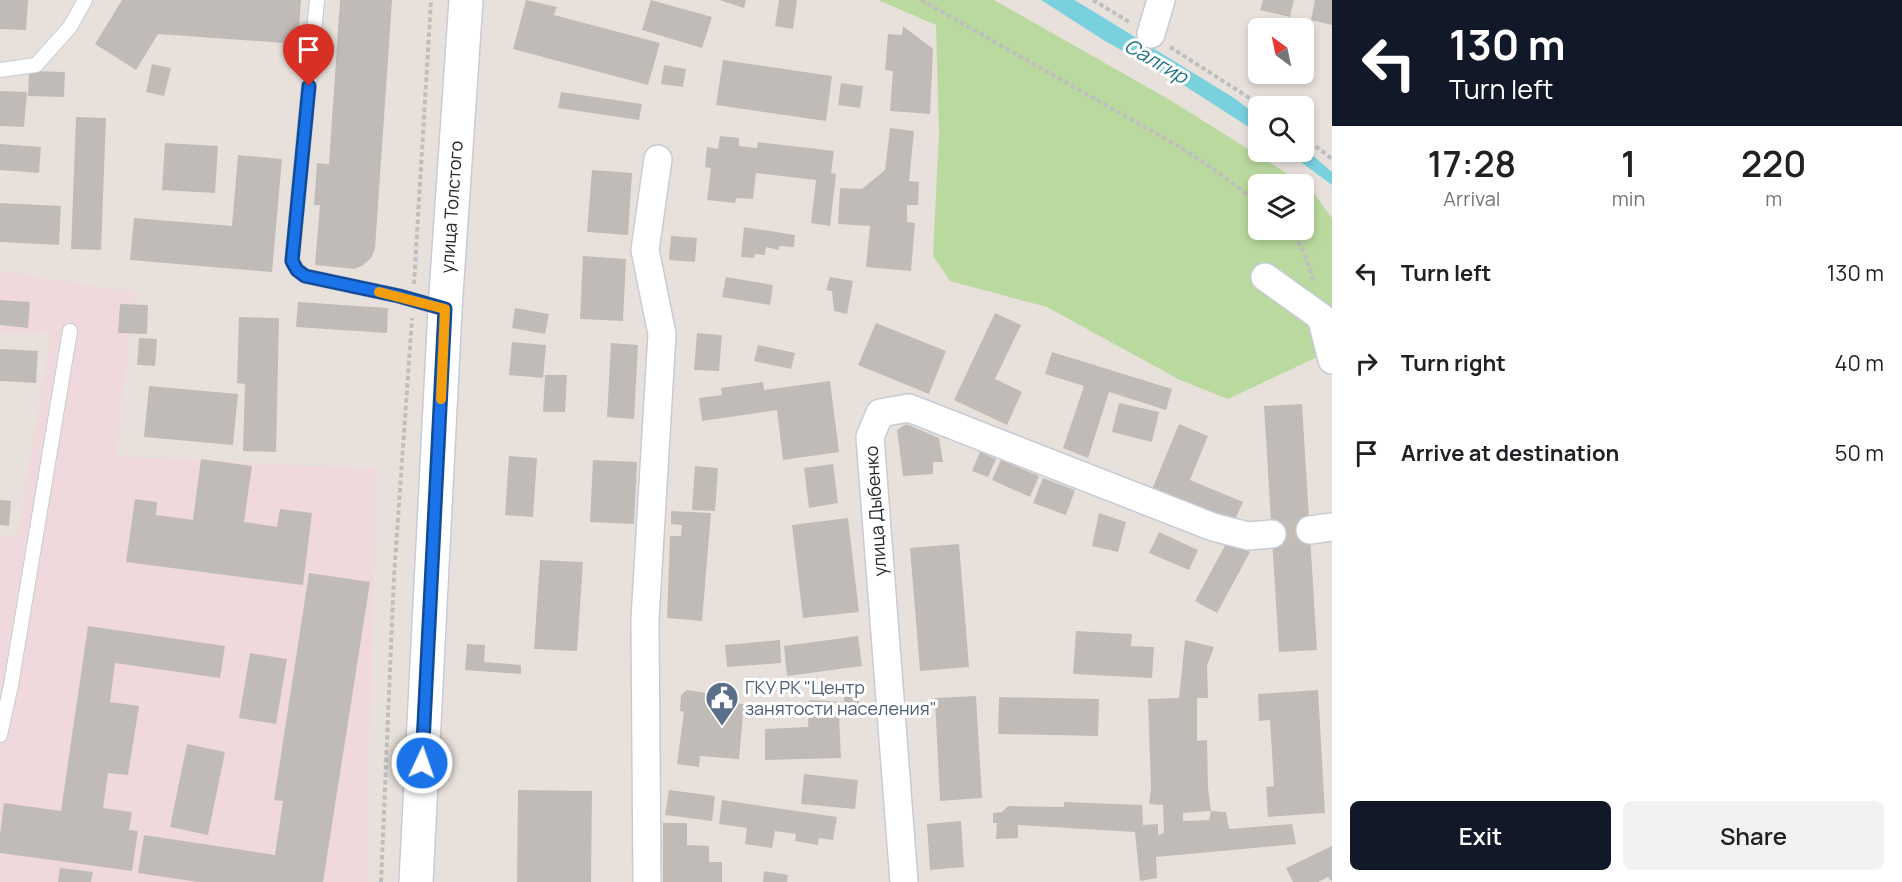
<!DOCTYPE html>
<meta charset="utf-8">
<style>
:root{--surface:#fff;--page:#f2f2f2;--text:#202124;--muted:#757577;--accent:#111827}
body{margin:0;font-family:Manrope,sans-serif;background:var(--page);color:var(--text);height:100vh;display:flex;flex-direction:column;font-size:22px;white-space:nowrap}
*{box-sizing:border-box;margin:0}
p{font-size:20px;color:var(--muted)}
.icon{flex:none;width:33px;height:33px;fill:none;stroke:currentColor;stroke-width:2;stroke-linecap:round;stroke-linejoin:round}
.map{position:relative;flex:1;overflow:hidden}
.side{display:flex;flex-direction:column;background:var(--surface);width:570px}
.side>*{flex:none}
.banner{background:#111827;color:#fff;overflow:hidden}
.needle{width:39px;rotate:327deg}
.buttons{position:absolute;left:1248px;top:18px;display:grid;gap:12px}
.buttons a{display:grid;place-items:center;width:66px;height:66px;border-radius:9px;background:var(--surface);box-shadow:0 3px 9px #0003;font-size:30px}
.pin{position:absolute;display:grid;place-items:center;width:51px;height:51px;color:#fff;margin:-62px -26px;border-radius:50% 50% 50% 0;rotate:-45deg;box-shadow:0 0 6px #0007}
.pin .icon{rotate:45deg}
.me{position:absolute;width:66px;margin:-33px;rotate:3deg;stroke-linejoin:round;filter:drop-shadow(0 0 4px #0008)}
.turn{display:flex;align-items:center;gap:21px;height:126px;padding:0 18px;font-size:27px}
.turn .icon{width:78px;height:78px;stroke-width:2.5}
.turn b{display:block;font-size:42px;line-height:51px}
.eta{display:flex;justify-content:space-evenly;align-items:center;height:102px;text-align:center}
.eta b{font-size:36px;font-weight:600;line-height:42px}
.cta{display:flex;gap:12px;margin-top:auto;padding:12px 18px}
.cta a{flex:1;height:69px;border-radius:9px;background:var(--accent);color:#fff;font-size:24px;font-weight:600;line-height:69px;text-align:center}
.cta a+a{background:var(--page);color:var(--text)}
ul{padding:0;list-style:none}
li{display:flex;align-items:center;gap:18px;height:90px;padding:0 18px}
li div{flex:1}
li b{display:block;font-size:22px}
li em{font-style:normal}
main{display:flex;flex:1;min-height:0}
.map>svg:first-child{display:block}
.medical{fill:#efd9dd}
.green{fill:#bad99e;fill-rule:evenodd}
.water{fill:#7ad1de}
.building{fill:#c1bbb8;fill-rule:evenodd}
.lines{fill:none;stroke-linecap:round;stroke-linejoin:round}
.street-tunnel{stroke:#c2bcb7;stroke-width:27;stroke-dasharray:27 14;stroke-linecap:butt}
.lane-casing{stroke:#c7cbd4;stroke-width:16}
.street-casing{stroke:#c7cbd4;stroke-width:30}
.secondary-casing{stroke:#c7cbd4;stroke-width:36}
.path{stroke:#bebebe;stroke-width:4;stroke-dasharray:4.5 3;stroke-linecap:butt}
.lane{stroke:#fff;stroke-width:14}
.street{stroke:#fff;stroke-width:27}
.secondary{stroke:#fff;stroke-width:33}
.route-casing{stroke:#114b97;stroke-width:15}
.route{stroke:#1a73e8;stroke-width:10}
.slow{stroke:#f59e0b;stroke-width:10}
.labels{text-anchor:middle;stroke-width:6;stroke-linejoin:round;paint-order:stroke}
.street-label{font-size:18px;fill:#282828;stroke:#fff}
.service-label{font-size:18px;fill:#4e5e75;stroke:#fff;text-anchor:start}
.water-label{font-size:20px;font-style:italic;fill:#1d7086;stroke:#fff}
</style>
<main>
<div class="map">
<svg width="1332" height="882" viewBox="0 0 1332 882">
<rect width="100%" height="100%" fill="#e8e1db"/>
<path class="medical" d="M 0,271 L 135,292 L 116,456 L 376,469 L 367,882 L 0,882 L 0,535 L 17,536 L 51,332 L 0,333 Z"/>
<path class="green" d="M 878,0 L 994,0 L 1170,100 L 1310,188 L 1332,218 L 1332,356 L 1315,358 L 1228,399 L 1180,380 L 1047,307 L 950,281 L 933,256 L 939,133 L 936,25 ZM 1258,184 L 1304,184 L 1304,230 L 1258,230 Z"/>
<path class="water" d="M 1041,0 L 1074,0 L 1083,5 L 1234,98 L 1258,116 L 1258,133 L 1185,86 L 1105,41 Z
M 1304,148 L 1332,172 L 1332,185 L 1287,152 L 1304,152 Z"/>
<path class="building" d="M 0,0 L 28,0 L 26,30 L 0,29 Z
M 122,0 L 301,0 L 298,44 L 158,34 L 136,70 L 95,44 Z
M 340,0 L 392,0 L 375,249 L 371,258 L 362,266 L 354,269 L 315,265 L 320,205 L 314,205 L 317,163 L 329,164 Z
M 526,0 L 557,7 L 554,15 L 660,43 L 648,85 L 513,49 Z
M 651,0 L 712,17 L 702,48 L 642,30 Z
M 719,0 L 746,0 L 744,8 Z
M 779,0 L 797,0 L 793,29 L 775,26 Z
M 1263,0 L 1294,0 L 1290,17 L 1260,10 Z
M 1315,0 L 1332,0 L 1332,25 L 1311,20 Z
M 903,26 L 933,49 L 930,114 L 890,111 L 893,71 L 885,70 L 888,34 L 902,35 Z
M 723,60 L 832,76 L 826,121 L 716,105 Z
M 152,64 L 171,68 L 164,96 L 146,92 Z
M 664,65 L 686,69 L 683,87 L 661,84 Z
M 29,71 L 65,72 L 64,97 L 28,96 Z
M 841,83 L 863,86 L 860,108 L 838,105 Z
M 0,91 L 27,92 L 24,127 L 0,126 Z
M 561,92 L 642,104 L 639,120 L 558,108 Z
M 76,117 L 106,118 L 101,250 L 71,249 Z
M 890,128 L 914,131 L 909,181 L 919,182 L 918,205 L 907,205 L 907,222 L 915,223 L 911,271 L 866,267 L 870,226 L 838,224 L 840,188 L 862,189 L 885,170 Z
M 720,136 L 739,138 L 739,146 L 757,148 L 758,142 L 834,151 L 831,173 L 836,174 L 830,226 L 811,223 L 816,180 L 756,173 L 753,199 L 736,198 L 735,203 L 707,200 L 711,168 L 705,167 L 707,147 L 718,149 Z
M 165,143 L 218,146 L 215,193 L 162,190 Z
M 0,144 L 41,147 L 39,173 L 0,170 Z
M 238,155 L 282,159 L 272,272 L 130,260 L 134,218 L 232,226 Z
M 592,170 L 632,173 L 628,235 L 587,232 Z
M 0,203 L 61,206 L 59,245 L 0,242 Z
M 744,227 L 795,235 L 794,247 L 779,246 L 779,250 L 766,247 L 765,255 L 755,254 L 754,258 L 741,257 Z
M 671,236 L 697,238 L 695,262 L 669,260 Z
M 583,256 L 626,259 L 623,321 L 580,319 Z
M 726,277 L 773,285 L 770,305 L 722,297 Z
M 830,277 L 853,281 L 847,314 L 834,311 L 832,291 L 826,290 Z
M 0,300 L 30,302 L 28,328 L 0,325 Z
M 298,302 L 388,308 L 387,333 L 296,327 Z
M 120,304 L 148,305 L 147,334 L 118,333 Z
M 515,308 L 549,314 L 545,334 L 512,328 Z
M 995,313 L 1021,325 L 995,379 L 1022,392 L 1007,425 L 954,400 Z
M 239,317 L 279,318 L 276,452 L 243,451 L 245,384 L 237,383 Z
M 876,323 L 946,351 L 929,394 L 858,365 Z
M 697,333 L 722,335 L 719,371 L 694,370 Z
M 139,338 L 157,339 L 155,366 L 137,365 Z
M 512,342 L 546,345 L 543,378 L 509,375 Z
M 611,343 L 638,345 L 634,419 L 607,417 Z
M 758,345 L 795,353 L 791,369 L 754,361 Z
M 0,349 L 38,351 L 36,383 L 0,381 Z
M 1052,352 L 1172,389 L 1166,410 L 1109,392 L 1088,458 L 1063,448 L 1084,386 L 1045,374 Z
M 545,375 L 567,375 L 565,412 L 543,412 Z
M 830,381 L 839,452 L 783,460 L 777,410 L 702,421 L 699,398 L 722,395 L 721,388 L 763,382 L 764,390 Z
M 149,386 L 238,394 L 233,445 L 144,437 Z
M 1119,403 L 1159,412 L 1152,442 L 1112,432 Z
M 1302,404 L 1317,650 L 1279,652 L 1264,406 Z
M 906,424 L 939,438 L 943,462 L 933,462 L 933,474 L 903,476 L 897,430 Z
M 1179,424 L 1208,436 L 1190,480 L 1243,502 L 1232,526 L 1151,492 Z
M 980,452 L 996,459 L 988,477 L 972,471 Z
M 509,456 L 537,458 L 533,517 L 505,515 Z
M 201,459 L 252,466 L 244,522 L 277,527 L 280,509 L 312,513 L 303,585 L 126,562 L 135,499 L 157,502 L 156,515 L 193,520 Z
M 593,460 L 637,462 L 634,524 L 590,522 Z
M 1001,460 L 1039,476 L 1030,497 L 992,480 Z
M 833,464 L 838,503 L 809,508 L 804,468 Z
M 695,466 L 718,468 L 715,511 L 692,510 Z
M 1043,478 L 1075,490 L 1066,515 L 1033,503 Z
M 0,500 L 11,501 L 9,526 L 0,525 Z
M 671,511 L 711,513 L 702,621 L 667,618 L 670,536 L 681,536 L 682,525 L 671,524 Z
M 1099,513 L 1126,522 L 1118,552 L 1092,546 Z
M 848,518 L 859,612 L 803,618 L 792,525 Z
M 1159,532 L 1198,550 L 1189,570 L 1149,553 Z
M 1228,540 L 1250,552 L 1217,613 L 1195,601 Z
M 959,544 L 969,667 L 920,671 L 910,548 Z
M 540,560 L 583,562 L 577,651 L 534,649 Z
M 309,573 L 370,582 L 323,882 L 198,882 L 138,873 L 144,835 L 275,855 L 283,801 L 274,800 Z
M 88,626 L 225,646 L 220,678 L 115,663 L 110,702 L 139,706 L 128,775 L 108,773 L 103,808 L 132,812 L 129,830 L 138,831 L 132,871 L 0,853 L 0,834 L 4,803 L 61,811 Z
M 1076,631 L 1132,634 L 1131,646 L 1154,647 L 1152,678 L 1073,674 Z
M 858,636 L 862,666 L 787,676 L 784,646 Z
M 780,640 L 781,663 L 727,667 L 725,645 Z
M 1185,640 L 1214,647 L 1207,666 L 1208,698 L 1197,698 L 1197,741 L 1207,740 L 1208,788 L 1211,811 L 1226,812 L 1229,829 L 1292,824 L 1296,844 L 1156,857 L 1157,878 L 1140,881 L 1135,832 L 1018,825 L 1018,838 L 996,839 L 997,823 L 993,823 L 993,813 L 1002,812 L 1008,806 L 1064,807 L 1064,802 L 1142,805 L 1143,825 L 1158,824 L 1158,835 L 1164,833 L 1163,805 L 1149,804 L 1151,788 L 1148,699 L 1179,698 ZM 1211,811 L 1209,820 L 1183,821 L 1183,813 Z
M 467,644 L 485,645 L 484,662 L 521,665 L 521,674 L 465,670 Z
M 250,653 L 287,659 L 276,724 L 239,718 Z
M 687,690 L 714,694 L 713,701 L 744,704 L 739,759 L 700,756 L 699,767 L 677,764 L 684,712 L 680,711 L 681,695 Z
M 1318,690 L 1325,813 L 1268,817 L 1266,787 L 1274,786 L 1270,720 L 1259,721 L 1258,694 Z
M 844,696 L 859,697 L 859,715 L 839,715 L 841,758 L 765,760 L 765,729 L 808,727 L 809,700 L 844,702 Z
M 976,696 L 982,798 L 940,801 L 935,698 Z
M 999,697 L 1099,699 L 1098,736 L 998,734 Z
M 187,744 L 225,752 L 208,835 L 170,827 Z
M 804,774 L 858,780 L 855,809 L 801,804 Z
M 518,790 L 592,791 L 591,882 L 517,882 Z
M 669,790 L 715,796 L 712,821 L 665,815 Z
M 722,800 L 837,817 L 833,840 L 819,838 L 818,845 L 795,841 L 796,834 L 775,831 L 772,848 L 745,844 L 747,828 L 719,824 Z
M 961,821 L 964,867 L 930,870 L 927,824 Z
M 663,823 L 687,823 L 687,845 L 709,846 L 709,862 L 722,862 L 722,882 L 663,882 Z
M 1332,846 L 1332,882 L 1328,877 L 1318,882 L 1293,882 L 1286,868 Z
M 60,868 L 93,872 L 91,882 L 58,882 Z
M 764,871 L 788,875 L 787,882 L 763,882 Z"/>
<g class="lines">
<path class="street-tunnel" d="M 1272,534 L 1310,530"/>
<g class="lane-casing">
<path id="lane" d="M 317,0 L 292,261 L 298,270 L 305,276 L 399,296 L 445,309
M 0,70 L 36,65 L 70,27 L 85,0
M 0,735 L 11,685 L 70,331"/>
</g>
<g class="street-casing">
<path id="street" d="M 1151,34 L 1161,0
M 1265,277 L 1321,317 L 1332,360
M 1310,530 L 1332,527
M 647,882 L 645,619 L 662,334 L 645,250 L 658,159
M 904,882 L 870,437 L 880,413 L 909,408 L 1213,527 L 1248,536 L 1272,534"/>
</g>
<g class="secondary-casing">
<path id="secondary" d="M 416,882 L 445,309 L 466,0"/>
</g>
<path class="path" d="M 921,0 L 1178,146 L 1208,165 L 1258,203
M 1093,0 L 1131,23
M 1170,47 L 1262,106
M 1304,137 L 1332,159
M 1288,230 C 1301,241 1309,264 1313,281
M 414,284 L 431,0
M 381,882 L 394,576 L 412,318"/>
<use href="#lane" class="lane"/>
<use href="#street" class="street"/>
<use href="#secondary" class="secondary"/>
</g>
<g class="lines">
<g class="route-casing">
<path id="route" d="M 309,86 L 292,261 L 297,270 L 305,276 L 399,296 L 445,309 L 422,763"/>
</g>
<use href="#route" class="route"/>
<path class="slow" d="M 379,292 L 445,309 L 441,399"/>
</g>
<defs>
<g id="civic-pin" transform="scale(1.725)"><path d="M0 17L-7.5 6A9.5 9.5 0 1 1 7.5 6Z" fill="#5c6f8a" stroke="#fff"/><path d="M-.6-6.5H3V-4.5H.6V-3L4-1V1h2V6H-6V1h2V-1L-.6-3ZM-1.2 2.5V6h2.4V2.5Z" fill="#fff"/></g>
</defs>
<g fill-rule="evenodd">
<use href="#civic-pin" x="722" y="698"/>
</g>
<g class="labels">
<g class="street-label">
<text transform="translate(452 207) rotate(-86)" y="6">улица Толстого</text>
<text transform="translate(876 511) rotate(-94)" y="6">улица Дыбенко</text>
</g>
<g class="service-label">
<text x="745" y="694">ГКУ РК "Центр<tspan x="745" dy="21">занятости населения"</tspan></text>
</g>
<g class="water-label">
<text transform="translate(1156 61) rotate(30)" y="7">Салгир</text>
</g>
</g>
</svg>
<div class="buttons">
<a><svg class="needle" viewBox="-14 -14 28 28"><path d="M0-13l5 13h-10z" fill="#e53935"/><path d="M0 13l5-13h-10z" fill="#757577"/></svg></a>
<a><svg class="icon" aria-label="search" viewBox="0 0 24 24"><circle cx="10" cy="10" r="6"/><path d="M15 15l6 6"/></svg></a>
<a><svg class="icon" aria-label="layers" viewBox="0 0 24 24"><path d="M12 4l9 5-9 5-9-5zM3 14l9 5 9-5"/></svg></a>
</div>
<div class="pin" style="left:309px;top:86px;background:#d93025"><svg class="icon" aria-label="arrive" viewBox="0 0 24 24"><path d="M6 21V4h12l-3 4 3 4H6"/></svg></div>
<svg class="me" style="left:422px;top:763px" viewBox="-20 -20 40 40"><circle r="17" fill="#1a73e8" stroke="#fff" stroke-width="3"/><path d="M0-11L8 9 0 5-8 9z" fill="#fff"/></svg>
</div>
<section class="side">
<div class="banner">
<div class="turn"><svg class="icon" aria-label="left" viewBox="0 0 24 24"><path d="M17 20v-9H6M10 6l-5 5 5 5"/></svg><div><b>130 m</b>Turn left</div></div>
</div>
<div class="eta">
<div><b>17:28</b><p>Arrival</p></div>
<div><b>1</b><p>min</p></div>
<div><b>220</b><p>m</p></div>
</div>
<ul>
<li><svg class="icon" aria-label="left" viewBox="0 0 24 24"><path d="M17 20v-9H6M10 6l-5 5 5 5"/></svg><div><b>Turn left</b></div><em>130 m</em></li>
<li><svg class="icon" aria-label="right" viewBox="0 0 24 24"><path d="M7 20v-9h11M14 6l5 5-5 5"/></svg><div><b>Turn right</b></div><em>40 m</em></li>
<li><svg class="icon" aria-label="arrive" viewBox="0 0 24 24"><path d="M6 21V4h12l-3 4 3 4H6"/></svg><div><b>Arrive at destination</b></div><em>50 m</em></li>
</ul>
<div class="cta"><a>Exit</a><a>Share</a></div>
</section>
</main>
